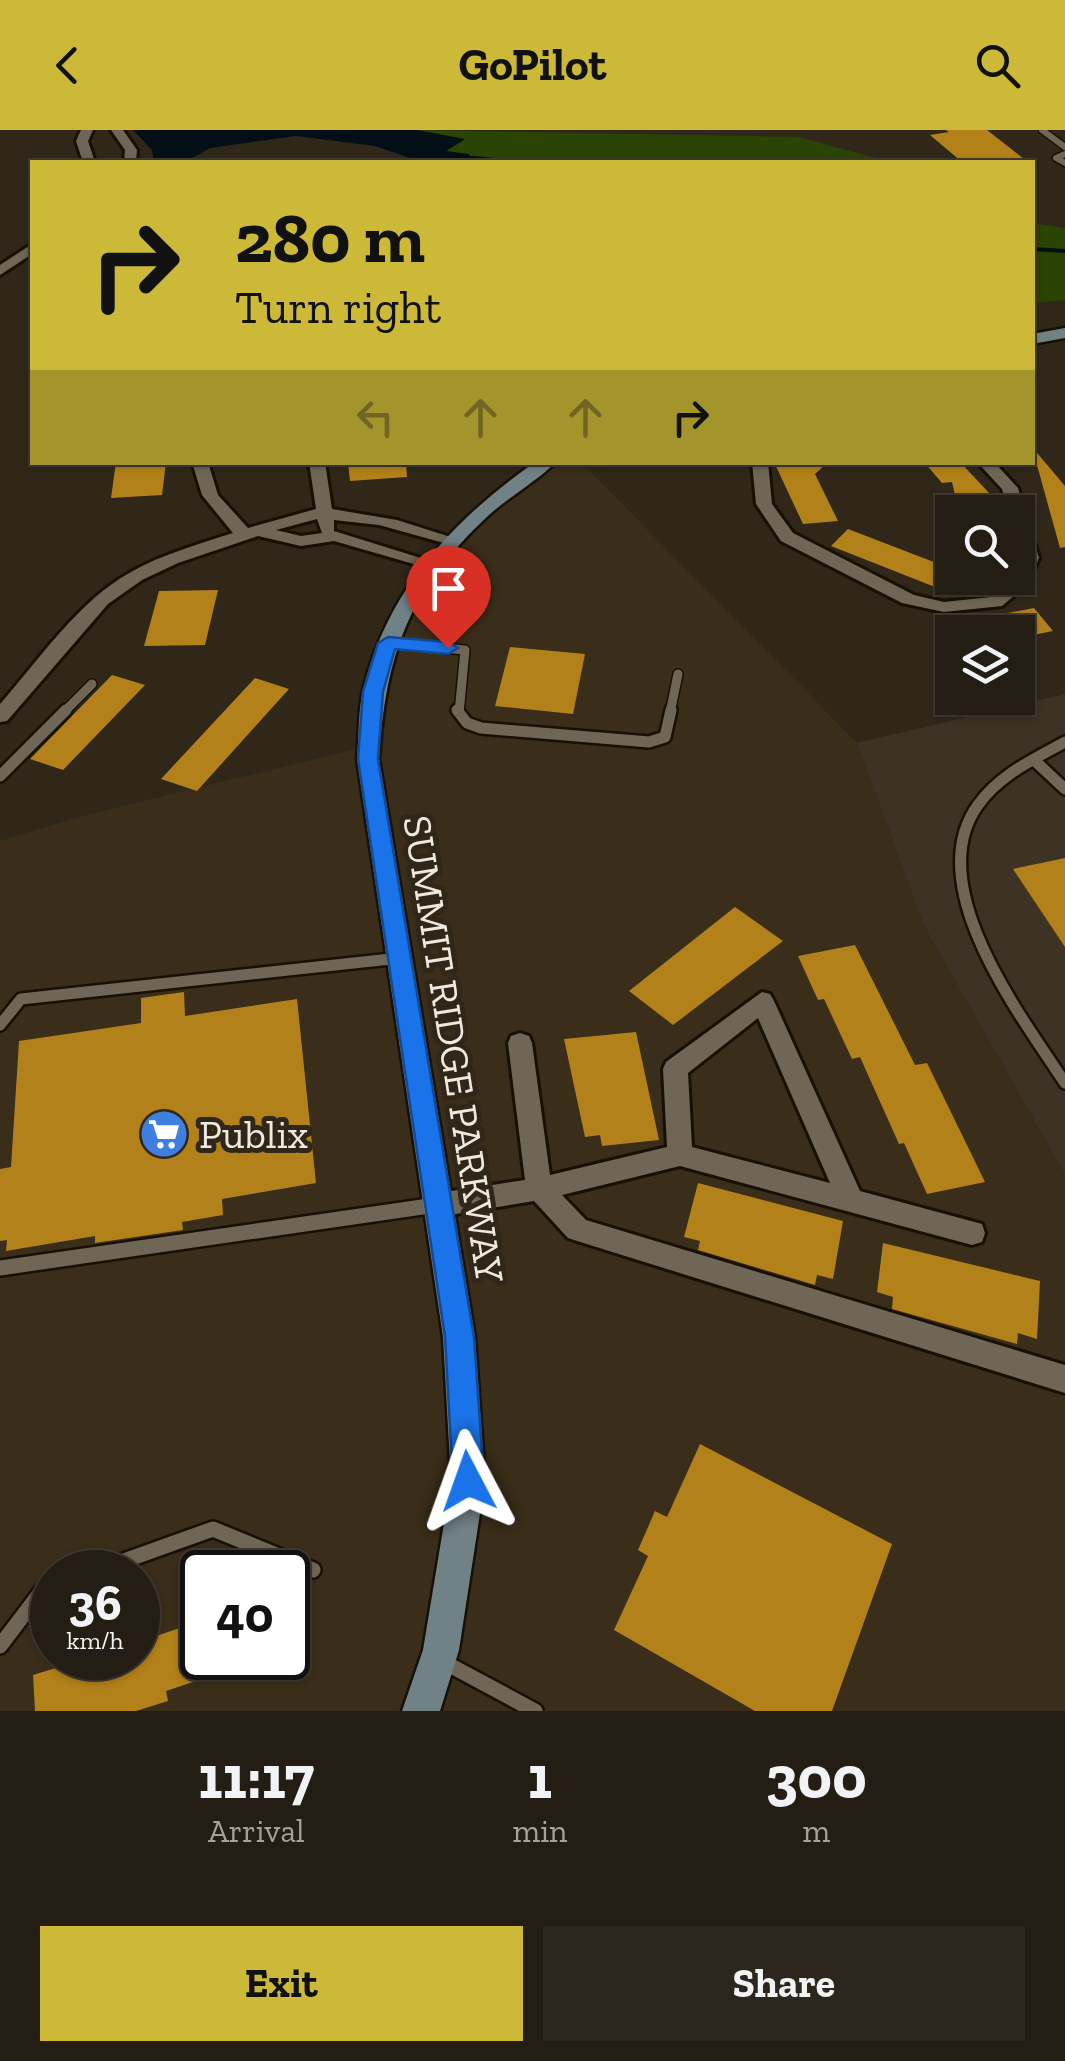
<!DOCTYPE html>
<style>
:root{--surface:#241d13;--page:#2c261c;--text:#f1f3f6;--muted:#a3a2a0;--line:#413b33;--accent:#cdb938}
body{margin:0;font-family:"Zilla Slab",serif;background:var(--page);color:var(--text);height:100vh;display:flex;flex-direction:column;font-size:38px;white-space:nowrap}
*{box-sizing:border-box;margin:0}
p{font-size:32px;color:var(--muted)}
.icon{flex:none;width:55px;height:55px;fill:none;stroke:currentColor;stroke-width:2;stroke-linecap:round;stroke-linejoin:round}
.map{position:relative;height:1581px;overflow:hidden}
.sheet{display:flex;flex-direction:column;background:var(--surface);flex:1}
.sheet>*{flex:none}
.guide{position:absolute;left:30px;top:30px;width:1005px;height:305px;border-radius:0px;box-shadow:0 2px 8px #0004,0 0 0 2px var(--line);background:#cdb938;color:#111;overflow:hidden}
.fabs{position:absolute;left:935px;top:365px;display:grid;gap:20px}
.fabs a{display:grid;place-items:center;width:100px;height:100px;border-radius:0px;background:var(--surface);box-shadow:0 2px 8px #0004,0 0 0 2px var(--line);font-size:50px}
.speed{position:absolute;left:30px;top:1420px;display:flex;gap:20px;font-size:50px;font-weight:700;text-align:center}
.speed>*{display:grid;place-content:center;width:130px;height:130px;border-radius:50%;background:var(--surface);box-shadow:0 2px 8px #0004,0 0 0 2px var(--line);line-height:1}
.speed small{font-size:25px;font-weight:400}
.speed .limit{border:5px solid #111;border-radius:15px;background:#fff;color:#111}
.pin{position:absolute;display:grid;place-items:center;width:85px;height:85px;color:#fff;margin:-102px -42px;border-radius:50% 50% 50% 0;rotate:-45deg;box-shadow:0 0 10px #0007}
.pin .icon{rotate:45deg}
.me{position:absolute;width:110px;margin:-55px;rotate:356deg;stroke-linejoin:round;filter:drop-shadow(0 0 8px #0008)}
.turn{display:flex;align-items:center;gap:35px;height:210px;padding:0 40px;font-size:45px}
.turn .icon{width:130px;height:130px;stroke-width:2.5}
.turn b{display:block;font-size:70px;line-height:85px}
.lanes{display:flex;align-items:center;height:95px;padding:0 40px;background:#0003;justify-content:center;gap:50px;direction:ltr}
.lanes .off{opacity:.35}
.eta{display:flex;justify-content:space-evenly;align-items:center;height:170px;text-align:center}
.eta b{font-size:60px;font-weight:800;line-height:70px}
.action{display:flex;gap:20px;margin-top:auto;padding:20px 40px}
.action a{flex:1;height:115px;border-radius:0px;background:var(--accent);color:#111;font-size:40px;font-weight:800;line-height:115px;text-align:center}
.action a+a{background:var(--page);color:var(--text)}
header{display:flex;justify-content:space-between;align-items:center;height:130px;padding:0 40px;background:var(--accent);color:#111;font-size:45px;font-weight:800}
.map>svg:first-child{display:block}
.built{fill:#3a2d19;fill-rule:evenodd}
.industrial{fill:#3d3223}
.green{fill:#2a4403}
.water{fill:#030f16}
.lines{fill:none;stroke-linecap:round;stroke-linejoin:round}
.stream{stroke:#030f16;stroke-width:4}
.building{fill:#b38119}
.lane-far3-casing{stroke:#181004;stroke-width:9}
.lane-far2-casing{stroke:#181004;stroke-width:12}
.lane-far1-casing{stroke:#181004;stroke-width:16}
.lane-casing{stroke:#181004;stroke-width:20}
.street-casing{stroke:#181004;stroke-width:6}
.secondary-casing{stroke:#181004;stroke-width:5}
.lane-far3{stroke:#706656;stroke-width:6}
.lane-far2{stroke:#706656;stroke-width:9}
.lane-far1{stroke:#706656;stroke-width:11}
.lane{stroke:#706656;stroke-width:15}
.street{fill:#706656;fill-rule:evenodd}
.secondary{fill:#718287;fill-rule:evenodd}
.route{fill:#1a73e8;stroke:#114b97;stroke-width:2.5}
.labels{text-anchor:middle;stroke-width:10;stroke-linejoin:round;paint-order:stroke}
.street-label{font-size:40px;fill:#efe9e0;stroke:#302719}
.poi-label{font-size:40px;fill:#efe9e0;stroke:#302719;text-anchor:start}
</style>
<header><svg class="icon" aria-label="back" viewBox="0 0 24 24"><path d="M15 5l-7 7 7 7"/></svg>GoPilot<svg class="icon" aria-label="search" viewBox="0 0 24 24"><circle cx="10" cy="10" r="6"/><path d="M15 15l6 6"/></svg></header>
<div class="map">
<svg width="1065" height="1581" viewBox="0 0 1065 1581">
<rect width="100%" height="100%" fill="#302719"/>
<path class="built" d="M 557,333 L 582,333 L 857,613 L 923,794 L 1065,1045 L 1065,1581 L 0,1581 L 0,711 L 82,686 L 377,614 L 389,537 L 412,479 L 439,436 L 470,399 L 535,345 ZM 52,1442 L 138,1442 L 138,1528 L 52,1528 ZM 202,1442 L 288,1442 L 288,1528 L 202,1528 Z"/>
<path class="industrial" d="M 1065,564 L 1065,1045 L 923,794 L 857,613 Z"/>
<path class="green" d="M 418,0 L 798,7 L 892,32 L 478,32 L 468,24 L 445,21 L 463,11 Z
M 1033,93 L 1065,98 L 1065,170 L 1033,173 Z"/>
<path class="water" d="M 133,0 L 417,0 L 465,9 L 446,21 L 468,24 L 478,32 L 422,32 L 375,16 L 296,6 L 210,18 L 185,32 L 154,32 L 152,20 Z"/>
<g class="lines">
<path class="stream" d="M 473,28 L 519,32
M 555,32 L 639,32
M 1032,119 L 1065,121"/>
</g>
<path class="building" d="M 946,0 L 987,0 L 1028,32 L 962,32 L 930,5 L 949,2 Z
M 1032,317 L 1065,356 L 1065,417 L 1060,418 Z
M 116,332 L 166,332 L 162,365 L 111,368 Z
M 348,332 L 406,332 L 407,347 L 350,351 Z
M 774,332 L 828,332 L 815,344 L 838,391 L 803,394 Z
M 924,332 L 960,332 L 990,364 L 995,382 L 959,382 L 952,352 L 942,353 Z
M 848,399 L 952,439 L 935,457 L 831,416 Z
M 218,460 L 205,515 L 144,516 L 159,461 Z
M 1034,478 L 1053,501 L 1018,508 L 1018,502 L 956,502 L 955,493 Z
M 510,517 L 585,524 L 573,584 L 495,576 Z
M 112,545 L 145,555 L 63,640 L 30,629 Z
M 255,548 L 289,559 L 197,661 L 161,649 Z
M 1065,728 L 1065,817 L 1013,739 Z
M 735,777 L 783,811 L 673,895 L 629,861 Z
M 855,815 L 915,935 L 927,933 L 985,1052 L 927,1064 L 904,1013 L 899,1014 L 860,927 L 852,929 L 824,869 L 818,870 L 798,826 Z
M 184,862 L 185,886 L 297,869 L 316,1053 L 222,1069 L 223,1085 L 182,1092 L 183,1100 L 95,1113 L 95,1106 L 6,1121 L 7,1110 L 0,1111 L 0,1039 L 11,1037 L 19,911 L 141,893 L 141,868 Z
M 636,902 L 659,1010 L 602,1016 L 600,1005 L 585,1007 L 564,909 Z
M 698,1053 L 843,1091 L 833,1149 L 817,1145 L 815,1155 L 698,1120 L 700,1111 L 684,1107 Z
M 883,1113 L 1040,1151 L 1037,1209 L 1018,1203 L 1017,1214 L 892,1179 L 893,1167 L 877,1162 Z
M 700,1314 L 892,1414 L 832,1581 L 755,1581 L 614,1500 L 648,1426 L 638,1420 L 655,1381 L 667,1387 Z
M 195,1493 L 202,1549 L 166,1561 L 168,1571 L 136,1581 L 35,1581 L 33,1545 L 88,1528 L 138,1528 L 138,1512 Z"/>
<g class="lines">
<g class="lane-far3-casing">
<path id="lane-far3" d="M 1042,0 L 1065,17
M 1065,24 L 1056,28 L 1065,33"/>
</g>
<g class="lane-far2-casing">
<path id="lane-far2" d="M 388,513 L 465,520 L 459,583
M 63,583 L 92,554
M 670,583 L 678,544"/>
</g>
<g class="lane-far1-casing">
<path id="lane-far1" d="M 457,580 L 467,593 L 481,598 L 649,612 L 665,607 L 671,580
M 1065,612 C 1034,629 999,645 978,675 C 920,755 1021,886 1065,953
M 1034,630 L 1065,659
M 0,646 L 66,580
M 0,895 L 21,869 L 400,828"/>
</g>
<g class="lane-casing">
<path id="lane" d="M 0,1138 L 436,1075
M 93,1442 L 213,1399 L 313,1440
M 0,1516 L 41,1462 L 52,1457
M 442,1531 L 535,1581"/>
</g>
<g class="street-casing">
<path id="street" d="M 81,0 L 93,0 L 88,11 L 95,32 L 83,32 L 76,11 Z
M 111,0 L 123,0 L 137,20 L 136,32 L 124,32 L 125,20 Z
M 32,114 L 32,124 L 0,145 L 0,135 Z
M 192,332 L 208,332 L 218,365 L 248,398 L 316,379 L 309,332 L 325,332 L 332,379 L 397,390 L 460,410 L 451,415 L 379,395 L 334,390 L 334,401 L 440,434 L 431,439 L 334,411 L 301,416 L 258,406 L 178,433 L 142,450 L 108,474 L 7,591 L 0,592 L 0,574 C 40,529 78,471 131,442 C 163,424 199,414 233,403 L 202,365 ZM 317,389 L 322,403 L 301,406 L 276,400 Z
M 752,332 L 768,332 L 772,374 L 793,403 L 914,465 L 944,472 L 991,467 L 1018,448 L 1021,428 L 1018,382 L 1009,382 L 1002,359 L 977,332 L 994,332 L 1018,358 L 1039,428 L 1028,454 L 1002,476 L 944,482 L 902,473 L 781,411 L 756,374 Z
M 762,862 L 770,864 L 774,871 L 860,1061 L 982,1094 L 985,1103 L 982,1112 L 972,1115 L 680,1036 L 562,1065 L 586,1090 L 1065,1235 L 1065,1263 L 577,1111 L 568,1108 L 534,1071 L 438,1087 L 429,1083 L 425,1075 L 429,1067 L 438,1063 L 525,1050 L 508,913 L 511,906 L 520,903 L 529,906 L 532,913 L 550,1045 L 667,1017 L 663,939 L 666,932 ZM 758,888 L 830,1053 L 692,1017 L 688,943 Z"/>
</g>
<g class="secondary-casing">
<path id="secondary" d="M 1065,198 L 1065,208 L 1032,214 L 1032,204 Z
M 535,332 L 556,332 C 536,352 510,366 489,385 C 409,459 386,523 379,629 L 475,1207 L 485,1351 L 459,1520 L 440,1581 L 402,1581 L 423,1520 L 451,1351 L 443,1207 L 357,629 C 359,606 358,582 363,560 C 387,460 453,390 535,332 Z"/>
</g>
<use href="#lane-far3" class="lane-far3"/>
<use href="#lane-far2" class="lane-far2"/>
<use href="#lane-far1" class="lane-far1"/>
<use href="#lane" class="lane"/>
<use href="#street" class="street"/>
<use href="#secondary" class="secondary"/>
</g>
<path class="route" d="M 388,507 L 448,512 L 458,518 L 448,524 L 395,519 L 383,562 L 378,629 L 474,1207 L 484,1351 L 479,1362 L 468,1366 L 457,1362 L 453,1351 L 445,1207 L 358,629 L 363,562 L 378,513 Z"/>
<defs>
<g id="supermarket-disc" transform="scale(2.5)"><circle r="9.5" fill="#3f7fe0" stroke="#302719"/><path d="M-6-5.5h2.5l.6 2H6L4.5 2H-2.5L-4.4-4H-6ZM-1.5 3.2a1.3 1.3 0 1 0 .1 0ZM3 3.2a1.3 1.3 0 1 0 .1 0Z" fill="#fff"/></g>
</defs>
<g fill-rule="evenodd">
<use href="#supermarket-disc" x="164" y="1004"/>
</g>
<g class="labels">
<g class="street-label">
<text transform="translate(454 919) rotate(81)" y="14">SUMMIT RIDGE PARKWAY</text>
</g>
<g class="poi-label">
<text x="199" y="1018">Publix</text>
</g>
</g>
</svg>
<div class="fabs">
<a><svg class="icon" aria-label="search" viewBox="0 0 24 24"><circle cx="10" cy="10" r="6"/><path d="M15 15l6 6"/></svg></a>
<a><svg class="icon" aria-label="layers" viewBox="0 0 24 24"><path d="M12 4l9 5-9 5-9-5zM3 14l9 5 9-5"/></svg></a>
</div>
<div class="speed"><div>36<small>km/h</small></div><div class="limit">40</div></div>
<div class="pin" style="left:448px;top:518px;background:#d93025"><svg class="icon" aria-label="arrive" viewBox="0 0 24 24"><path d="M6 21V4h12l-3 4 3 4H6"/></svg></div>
<svg class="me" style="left:468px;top:1351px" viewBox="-20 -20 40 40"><path d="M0-17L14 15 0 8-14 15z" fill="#1a73e8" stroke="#fff" stroke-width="4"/></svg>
<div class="guide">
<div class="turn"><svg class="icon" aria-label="right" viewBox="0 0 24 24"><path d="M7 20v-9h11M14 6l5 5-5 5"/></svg><div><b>280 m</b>Turn right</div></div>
<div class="lanes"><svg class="icon off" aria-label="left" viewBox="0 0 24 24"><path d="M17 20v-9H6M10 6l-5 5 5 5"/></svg><svg class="icon off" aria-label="ahead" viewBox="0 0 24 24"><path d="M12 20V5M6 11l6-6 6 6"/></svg><svg class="icon off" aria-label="ahead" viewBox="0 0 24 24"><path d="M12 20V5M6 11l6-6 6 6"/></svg><svg class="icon" aria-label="right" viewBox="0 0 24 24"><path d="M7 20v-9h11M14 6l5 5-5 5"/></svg></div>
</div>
</div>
<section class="sheet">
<div class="eta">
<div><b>11:17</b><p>Arrival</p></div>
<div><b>1</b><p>min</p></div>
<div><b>300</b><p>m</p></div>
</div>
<div class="action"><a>Exit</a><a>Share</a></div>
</section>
